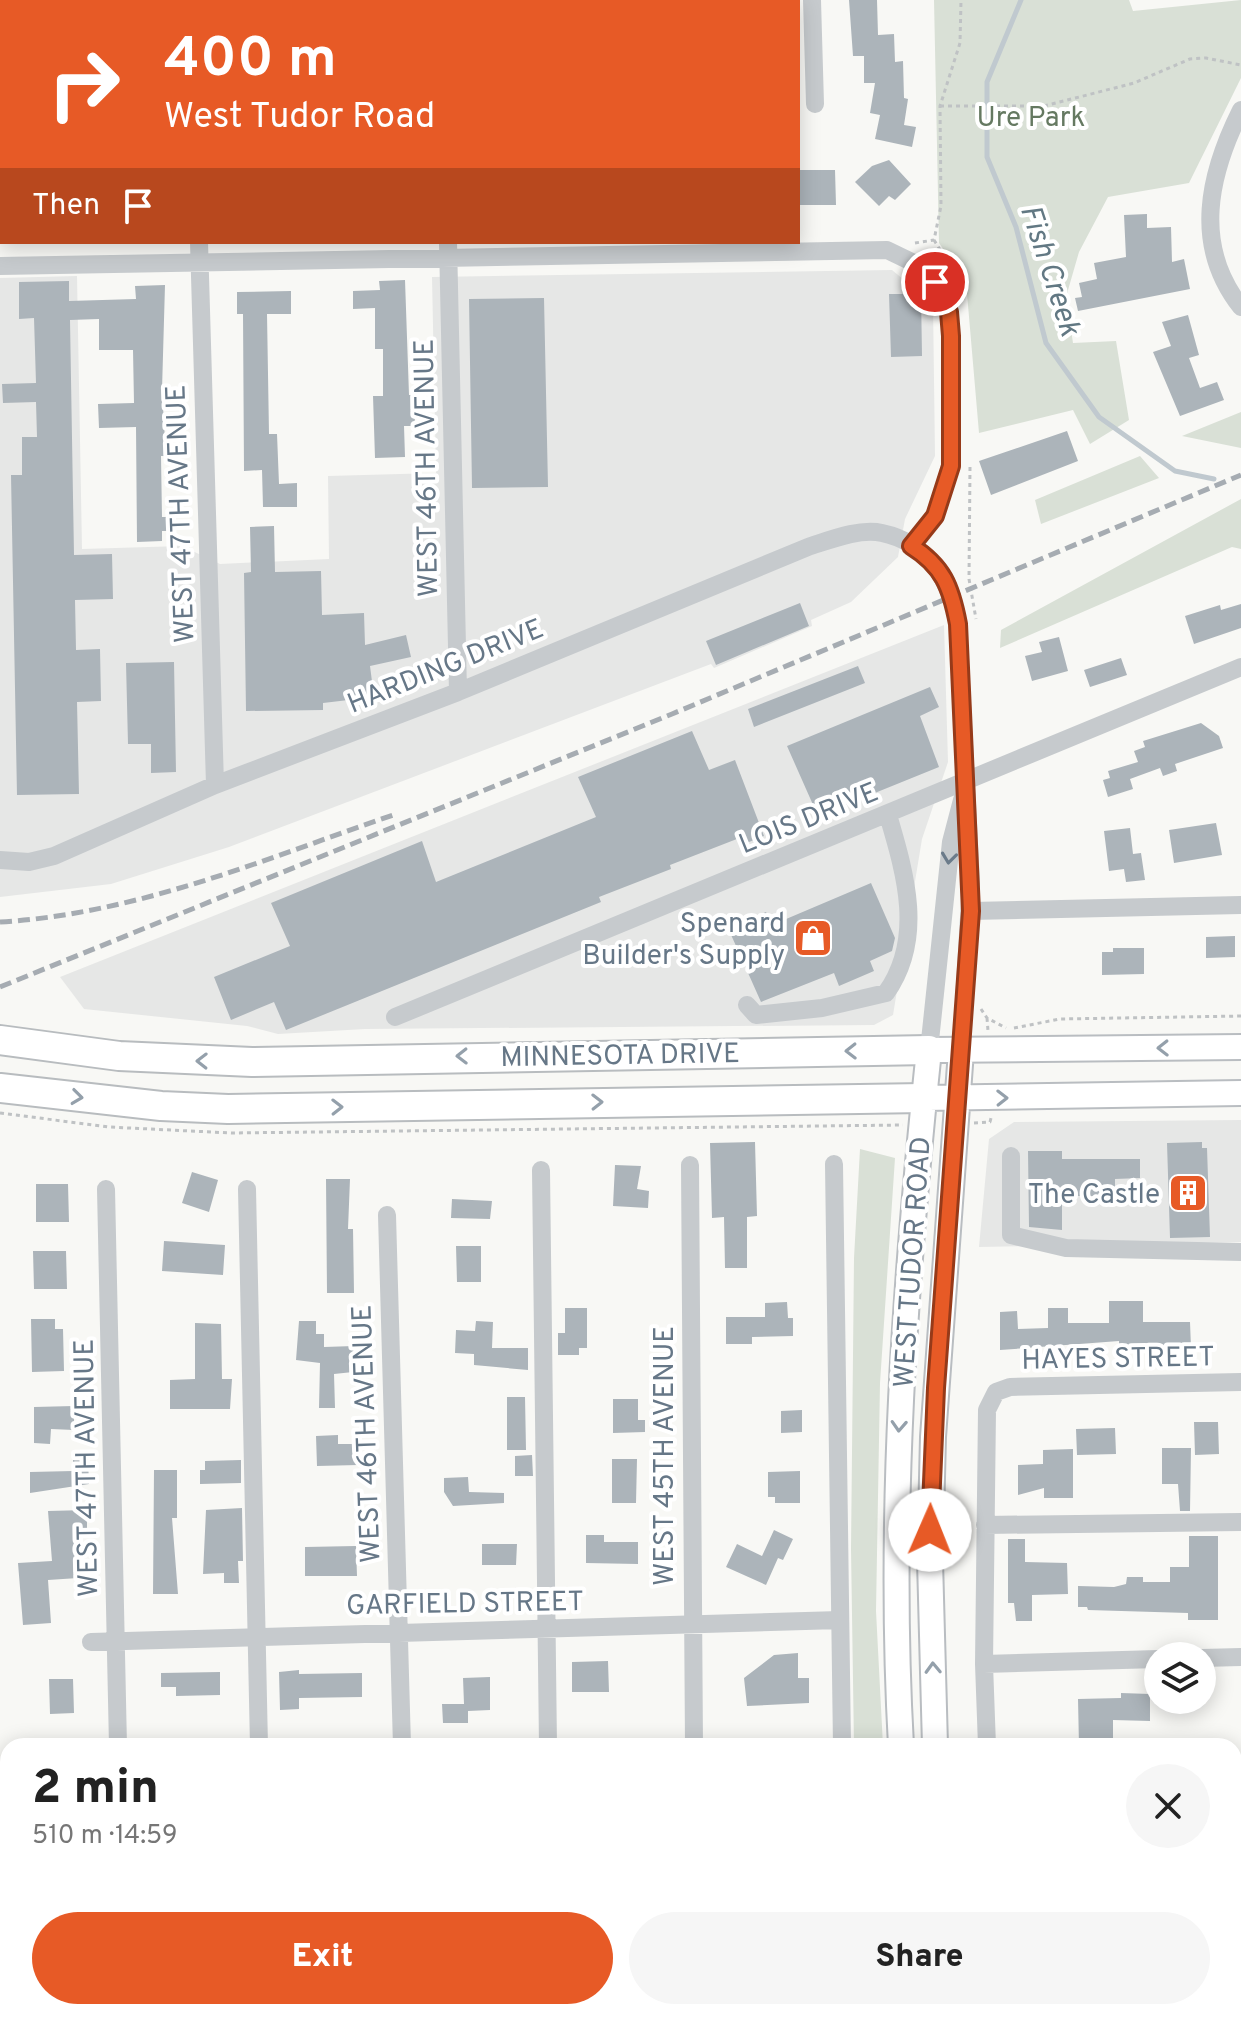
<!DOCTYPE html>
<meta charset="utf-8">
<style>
:root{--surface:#fff;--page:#f6f6f6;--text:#222;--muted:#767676;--accent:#e75a26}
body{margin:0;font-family:Overpass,sans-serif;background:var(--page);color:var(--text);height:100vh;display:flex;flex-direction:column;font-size:30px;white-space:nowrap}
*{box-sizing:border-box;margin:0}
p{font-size:26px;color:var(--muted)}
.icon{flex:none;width:44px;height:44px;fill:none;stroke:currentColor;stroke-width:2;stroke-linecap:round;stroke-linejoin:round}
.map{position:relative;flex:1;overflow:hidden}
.side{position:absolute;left:0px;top:1738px;width:1242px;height:282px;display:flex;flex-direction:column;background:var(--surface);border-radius:24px 24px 0 0;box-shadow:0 4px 20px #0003}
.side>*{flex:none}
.hud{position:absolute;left:0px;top:0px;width:800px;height:244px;box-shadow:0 4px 20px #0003;background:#e75a26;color:#fff;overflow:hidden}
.fabs{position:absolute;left:1144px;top:1642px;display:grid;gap:16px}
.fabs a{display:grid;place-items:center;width:72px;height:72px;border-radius:50%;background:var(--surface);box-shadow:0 4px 20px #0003;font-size:40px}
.pin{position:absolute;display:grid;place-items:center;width:68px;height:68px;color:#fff;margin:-34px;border:4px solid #fff;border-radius:50%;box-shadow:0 2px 8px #0007}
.me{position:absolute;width:88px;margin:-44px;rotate:1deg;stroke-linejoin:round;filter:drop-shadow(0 0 6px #0008)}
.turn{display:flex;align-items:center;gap:28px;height:168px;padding:0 32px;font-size:36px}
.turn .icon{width:104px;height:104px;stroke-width:2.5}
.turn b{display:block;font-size:56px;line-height:68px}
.then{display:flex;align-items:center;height:76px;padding:0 32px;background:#0003;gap:16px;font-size:30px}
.round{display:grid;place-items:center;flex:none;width:84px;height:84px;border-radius:42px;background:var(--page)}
.overview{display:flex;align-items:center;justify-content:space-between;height:136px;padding:0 32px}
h1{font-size:48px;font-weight:800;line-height:60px}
.button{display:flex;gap:16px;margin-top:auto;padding:16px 32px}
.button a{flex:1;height:92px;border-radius:48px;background:var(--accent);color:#fff;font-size:32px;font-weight:800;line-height:92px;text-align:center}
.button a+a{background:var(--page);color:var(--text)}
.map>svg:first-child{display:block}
.built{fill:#e6e7e6}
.green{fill:#d9e0d6}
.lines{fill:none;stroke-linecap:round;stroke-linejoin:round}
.stream{stroke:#c0c9cf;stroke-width:5}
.building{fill:#acb4ba}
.major-casing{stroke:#b9bdc1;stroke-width:28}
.highway-casing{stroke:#b8bcbf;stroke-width:32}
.path{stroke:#bfc2c4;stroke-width:3;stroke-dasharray:4 4;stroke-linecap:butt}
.minor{stroke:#c6cacd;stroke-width:18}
.major{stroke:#fff;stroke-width:24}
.highway{stroke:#fff;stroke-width:28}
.rail{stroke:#a6acb2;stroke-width:5;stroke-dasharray:12 6;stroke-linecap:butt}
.oneway{stroke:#6b7b8a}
.oneway2{stroke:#94a0ab}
.route-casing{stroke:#963a19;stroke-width:20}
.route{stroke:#e75a26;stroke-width:14}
.labels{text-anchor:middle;stroke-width:8;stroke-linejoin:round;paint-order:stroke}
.park-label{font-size:28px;fill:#657961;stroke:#fff}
.street-label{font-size:28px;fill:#667787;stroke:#fff}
.poi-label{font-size:28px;fill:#667787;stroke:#fff;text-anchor:end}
.water-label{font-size:30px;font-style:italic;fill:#627883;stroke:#fff}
</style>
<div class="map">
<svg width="1241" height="2019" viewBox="0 0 1241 2019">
<rect width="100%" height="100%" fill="#f8f8f5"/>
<path class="built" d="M 892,270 L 933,304 L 935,456 L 905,519 L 898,557 L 851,602 L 811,620 L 812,626 L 714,668 L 711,664 L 229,847 L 111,884 L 0,897 L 0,278 L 77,276 L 82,549 L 182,546 L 220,564 L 329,559 L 328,476 L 436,473 L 432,277 Z
M 944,625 L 948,762 L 922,839 L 893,1015 L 874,1025 L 365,1029 L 278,1034 L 247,1026 L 84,1009 L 60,977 Z
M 1241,1120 L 1241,1242 L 979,1247 L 989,1139 L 1014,1122 Z
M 973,2012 L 1081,2012 L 1082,2019 L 974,2019 Z"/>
<path class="green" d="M 934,0 L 1129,0 L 1133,11 L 1241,0 L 1241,78 L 1189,183 L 1108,197 L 1079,252 L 1066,297 L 1073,343 L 1116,341 L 1129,420 L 1090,444 L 1073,410 L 979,433 L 966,282 L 939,243 Z
M 1241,412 L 1241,448 L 1182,436 Z
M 1140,456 L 1159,478 L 1041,524 L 1035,500 Z
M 1241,499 L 1241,549 L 1232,547 L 1000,648 L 1001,630 Z
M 860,1149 L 895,1158 L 880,1383 L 876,1611 L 883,1746 L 854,1746 L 851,1549 L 854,1258 Z"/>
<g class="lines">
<path class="stream" d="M 1021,0 L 987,82 L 987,157 L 1016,227 L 1046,343 L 1099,417 L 1175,471 L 1214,479"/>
</g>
<path class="building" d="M 849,0 L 877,0 L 878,35 L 894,34 L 895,62 L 903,61 L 904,98 L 908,99 L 904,125 L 916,127 L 912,147 L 875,139 L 880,115 L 870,113 L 875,83 L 864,83 L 864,56 L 853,56 Z
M 889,160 L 911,184 L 895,200 L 889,196 L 879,206 L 855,182 L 872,166 Z
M 798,170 L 835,170 L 836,205 L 798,205 Z
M 1147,214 L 1147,228 L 1171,227 L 1172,262 L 1184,259 L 1190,289 L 1078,311 L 1075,298 L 1082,297 L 1079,283 L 1097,279 L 1094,263 L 1126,257 L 1124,215 Z
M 405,280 L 409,395 L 414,395 L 415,426 L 404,426 L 405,457 L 375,458 L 373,396 L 383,396 L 383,349 L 375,349 L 375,308 L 353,309 L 353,291 L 380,290 L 379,281 Z
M 69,281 L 69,301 L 136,299 L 135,286 L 165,285 L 162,390 L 166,456 L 161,456 L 162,517 L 166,517 L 167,531 L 162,531 L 162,541 L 137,542 L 136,427 L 99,428 L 98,404 L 134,403 L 133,350 L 99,350 L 99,319 L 70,320 L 74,555 L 112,554 L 113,599 L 75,600 L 76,650 L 100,649 L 101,701 L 77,702 L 79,794 L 17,795 L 11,475 L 22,475 L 22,437 L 37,437 L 36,402 L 3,403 L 2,384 L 36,383 L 34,318 L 19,319 L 19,282 Z
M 291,291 L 291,314 L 267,314 L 269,434 L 277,434 L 279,484 L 297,483 L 297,507 L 263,507 L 262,470 L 244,471 L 243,314 L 237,314 L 237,292 Z
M 889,294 L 921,294 L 922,356 L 891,357 Z
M 544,298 L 548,487 L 472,488 L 469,299 Z
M 1188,315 L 1199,355 L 1189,358 L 1200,388 L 1217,382 L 1224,400 L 1180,416 L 1153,352 L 1171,346 L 1162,322 Z
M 1067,431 L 1078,461 L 991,495 L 979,461 Z
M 274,526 L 275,572 L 321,571 L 322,615 L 364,613 L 365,645 L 406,635 L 411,657 L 370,666 L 374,697 L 323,703 L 323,710 L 246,711 L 244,573 L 251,572 L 250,527 Z
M 800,603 L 809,626 L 716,665 L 706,641 Z
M 1241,604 L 1241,628 L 1194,644 L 1185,616 L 1220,605 L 1221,610 Z
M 1059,637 L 1068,671 L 1032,681 L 1025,656 L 1042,652 L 1039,642 Z
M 1121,658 L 1127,675 L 1090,687 L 1084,670 Z
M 174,662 L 176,772 L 151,773 L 151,744 L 128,744 L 126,663 Z
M 858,666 L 865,683 L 754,727 L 748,709 Z
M 930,687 L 939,707 L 920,716 L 939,767 L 818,816 L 787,746 Z
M 1201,723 L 1219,736 L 1223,748 L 1175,764 L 1177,771 L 1163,776 L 1160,768 L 1130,779 L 1133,789 L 1108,797 L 1103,780 L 1110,778 L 1108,771 L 1138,762 L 1134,751 L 1145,747 L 1143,741 Z
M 692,731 L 709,770 L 735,760 L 764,836 L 744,844 L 742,837 L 670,865 L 671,869 L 599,897 L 601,902 L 286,1030 L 274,1002 L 231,1020 L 214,977 L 290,946 L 271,903 L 422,841 L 436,882 L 596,817 L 578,777 Z
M 1216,823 L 1222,855 L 1174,863 L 1169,830 Z
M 1130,828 L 1133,854 L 1141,853 L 1145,880 L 1126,882 L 1124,869 L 1109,871 L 1104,831 Z
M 871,883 L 895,938 L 892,951 L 870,961 L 874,971 L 839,986 L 834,973 L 761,1002 L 728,928 L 766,912 L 772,925 Z
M 1235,936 L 1235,957 L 1206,958 L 1206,937 Z
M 1113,948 L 1144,948 L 1144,974 L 1102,975 L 1102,952 L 1113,952 Z
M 755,1142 L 757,1216 L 747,1217 L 747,1268 L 725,1268 L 724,1217 L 712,1218 L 710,1143 Z
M 1202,1142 L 1202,1148 L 1207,1148 L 1210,1237 L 1170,1238 L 1167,1143 Z
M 1028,1151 L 1062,1151 L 1062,1159 L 1140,1159 L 1140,1178 L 1115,1179 L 1115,1187 L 1101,1188 L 1101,1196 L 1062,1196 L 1062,1230 L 1029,1227 Z
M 615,1165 L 641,1166 L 637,1189 L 649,1191 L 648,1208 L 613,1206 Z
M 192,1172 L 218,1180 L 209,1212 L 182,1203 Z
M 326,1179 L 350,1179 L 348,1229 L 353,1229 L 354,1293 L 327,1293 Z
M 36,1184 L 68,1184 L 69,1222 L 36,1222 Z
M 452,1199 L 492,1201 L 490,1219 L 451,1218 Z
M 164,1241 L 225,1245 L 223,1275 L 162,1271 Z
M 456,1246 L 481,1246 L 481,1282 L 457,1282 Z
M 33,1251 L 66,1251 L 67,1289 L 34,1289 Z
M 1109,1301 L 1143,1301 L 1143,1322 L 1190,1322 L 1191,1348 L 1119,1349 L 1119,1341 L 1000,1350 L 1000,1312 L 1017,1311 L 1018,1329 L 1048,1328 L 1048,1308 L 1068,1308 L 1068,1323 L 1109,1323 Z
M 787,1302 L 788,1318 L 793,1318 L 793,1336 L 752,1337 L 752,1344 L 726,1344 L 726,1317 L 765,1317 L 765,1303 Z
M 565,1308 L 587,1308 L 587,1348 L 579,1348 L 579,1355 L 558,1355 L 558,1333 L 565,1333 Z
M 31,1319 L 55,1319 L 55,1329 L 63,1329 L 64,1371 L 32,1372 Z
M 299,1321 L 316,1321 L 316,1334 L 324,1334 L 324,1347 L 354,1346 L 353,1372 L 334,1374 L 335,1408 L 319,1408 L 320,1363 L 296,1360 Z
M 476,1321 L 493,1322 L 492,1348 L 528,1348 L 528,1370 L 474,1365 L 474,1354 L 455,1353 L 456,1330 L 475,1331 Z
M 195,1323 L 221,1324 L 222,1379 L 232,1379 L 230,1409 L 170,1409 L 170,1380 L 195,1379 Z
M 507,1397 L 525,1397 L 526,1450 L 507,1450 Z
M 613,1399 L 638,1399 L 638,1420 L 645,1420 L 645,1432 L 613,1433 Z
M 74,1406 L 74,1430 L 51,1429 L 50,1444 L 34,1443 L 34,1407 Z
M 802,1410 L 802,1432 L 781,1433 L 781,1411 Z
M 1194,1422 L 1218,1422 L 1219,1454 L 1195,1455 Z
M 1115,1428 L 1116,1454 L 1077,1455 L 1076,1429 Z
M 338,1435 L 338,1444 L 357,1444 L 358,1465 L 317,1466 L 316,1436 Z
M 1162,1448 L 1191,1448 L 1190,1511 L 1180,1511 L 1178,1484 L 1162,1484 Z
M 1073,1449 L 1073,1498 L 1044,1498 L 1044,1488 L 1018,1495 L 1018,1465 L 1043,1464 L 1043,1450 Z
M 532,1455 L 533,1476 L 515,1476 L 515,1456 Z
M 88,1459 L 89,1484 L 30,1493 L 30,1472 L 73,1471 L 73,1460 Z
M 612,1459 L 637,1459 L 636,1503 L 612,1503 Z
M 241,1460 L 241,1483 L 200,1484 L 200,1470 L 205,1470 L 205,1461 Z
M 154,1470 L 177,1470 L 177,1518 L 172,1518 L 178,1594 L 153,1594 Z
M 800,1471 L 800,1503 L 775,1503 L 775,1497 L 768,1497 L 768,1472 Z
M 468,1477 L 469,1492 L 504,1493 L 504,1503 L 453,1506 L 444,1492 L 444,1478 Z
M 242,1508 L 243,1561 L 238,1561 L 239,1583 L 224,1583 L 224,1573 L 203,1574 L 206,1510 Z
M 87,1510 L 87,1534 L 75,1534 L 78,1578 L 48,1580 L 51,1623 L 23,1625 L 18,1563 L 52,1561 L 48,1511 Z
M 774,1530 L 793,1539 L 783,1560 L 778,1558 L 766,1585 L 726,1567 L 737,1544 L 762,1556 Z
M 586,1535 L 604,1535 L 604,1542 L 638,1542 L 638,1564 L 586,1563 Z
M 1189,1536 L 1218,1536 L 1218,1620 L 1188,1620 L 1188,1613 L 1088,1610 L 1087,1607 L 1078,1607 L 1078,1586 L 1114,1587 L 1126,1584 L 1127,1577 L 1143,1577 L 1143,1582 L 1170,1582 L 1170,1567 L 1189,1567 Z
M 1008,1539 L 1025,1539 L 1025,1562 L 1067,1563 L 1068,1594 L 1032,1595 L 1032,1621 L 1016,1621 L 1014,1603 L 1008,1603 Z
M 482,1544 L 517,1544 L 516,1565 L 482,1565 Z
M 356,1546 L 357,1576 L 305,1576 L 305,1547 Z
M 798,1653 L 798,1678 L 809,1678 L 809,1703 L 747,1706 L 744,1678 L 774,1655 Z
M 608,1661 L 609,1692 L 572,1692 L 572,1662 Z
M 299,1670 L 299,1674 L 362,1673 L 362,1697 L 299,1698 L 299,1709 L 280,1710 L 279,1672 Z
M 220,1672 L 220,1695 L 176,1696 L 176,1687 L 161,1687 L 161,1673 Z
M 490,1677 L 490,1710 L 468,1711 L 468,1723 L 443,1723 L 442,1704 L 464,1704 L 463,1678 Z
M 49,1679 L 73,1679 L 74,1713 L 50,1714 Z
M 1121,1693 L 1150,1694 L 1150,1721 L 1113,1720 L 1113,1746 L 1079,1746 L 1078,1699 L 1121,1698 Z"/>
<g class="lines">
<g class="major-casing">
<path id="major" d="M 924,1098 L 1241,1093
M 901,1746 C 888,1514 905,1281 929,1050 L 1241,1047
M 935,1746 L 930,1561 L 933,1437 L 961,1051
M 922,2012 L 922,2019
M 955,2012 L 956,2019"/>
</g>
<g class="highway-casing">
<path id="highway" d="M 0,1040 L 119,1056 L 252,1062 L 929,1050
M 0,1088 L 161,1106 L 228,1109 L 924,1098"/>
</g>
<path class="path" d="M 940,106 L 1044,106 L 1134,83 L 1190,59 L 1206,58 L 1241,65
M 934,240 L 955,274 L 963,300
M 915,243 L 934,240 L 941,206 L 940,106 L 960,43 L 961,0
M 970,467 L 969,579 L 976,619
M 981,1009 L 987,1018 L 1006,1028
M 987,1018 L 988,1031
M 1014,1028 L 1060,1019 L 1241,1016
M 0,1113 L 109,1127 L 231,1133 L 903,1125
M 974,1123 L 990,1122 L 991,1118"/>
<path class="minor" d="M 195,0 L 195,2
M 443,0 L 443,2
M 681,0 L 681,2
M 812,0 L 815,104
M 1241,110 C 1209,174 1192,245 1241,307
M 199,242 L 215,785
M 448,242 L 458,692
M 0,266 L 887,250 L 916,264 L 935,282 L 949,312 L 951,336 L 951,466 L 935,516 L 911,546
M 0,860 L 29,862 L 54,856 L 215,785 L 458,692 L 808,547 C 830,540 859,528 882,533 C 929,543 950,581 958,624 L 971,884 L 961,1051
M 971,911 L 1241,905
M 747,1005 L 756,1015 L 822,1008 L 886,993 C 925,938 905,873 888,815
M 395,1017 L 1241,667
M 929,1050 L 951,842 L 962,800
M 1011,1156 L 1011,1235 L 1066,1248 L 1241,1252
M 834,1164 L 842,1746
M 690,1165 L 694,1746
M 541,1170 L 548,1746
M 106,1189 L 118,1746
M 247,1189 L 259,1746
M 387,1215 L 402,1746
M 985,1525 L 1241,1522
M 91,1642 L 840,1620
M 1202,1658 L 1241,1657
M 984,1664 L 1158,1659
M 987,1746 L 984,1664 L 987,1410 L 996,1392 L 1010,1387 L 1241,1382
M 1234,1791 L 1241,1791
M 1234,1929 L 1241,1928
M 123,2012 L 123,2019
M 266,2012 L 266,2019
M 410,2012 L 410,2019
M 554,2012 L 554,2019
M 698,2012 L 698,2019
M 845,2012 L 846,2019"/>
<use href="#major" class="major"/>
<use href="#highway" class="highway"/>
<path class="rail" d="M 0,922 C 138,914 267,858 396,814
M 0,987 L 672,714 L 1241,475"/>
</g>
<defs><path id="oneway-chevron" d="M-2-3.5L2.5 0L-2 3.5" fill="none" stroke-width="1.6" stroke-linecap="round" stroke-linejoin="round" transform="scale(2)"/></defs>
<use class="oneway" href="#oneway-chevron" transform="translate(949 858) rotate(97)"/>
<g class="oneway2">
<use href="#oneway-chevron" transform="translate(1163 1048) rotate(179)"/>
<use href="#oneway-chevron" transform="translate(851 1051) rotate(179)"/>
<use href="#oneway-chevron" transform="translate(462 1056) rotate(179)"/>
<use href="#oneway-chevron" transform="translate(202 1061) rotate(-179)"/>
<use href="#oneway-chevron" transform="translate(77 1097) rotate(7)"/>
<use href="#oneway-chevron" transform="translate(1002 1098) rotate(-1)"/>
<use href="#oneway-chevron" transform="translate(597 1102) rotate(-1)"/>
<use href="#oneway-chevron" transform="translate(337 1107) rotate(-1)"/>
<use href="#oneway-chevron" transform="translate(899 1426) rotate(93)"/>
<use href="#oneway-chevron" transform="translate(933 1668) rotate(-92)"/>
</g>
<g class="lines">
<g class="route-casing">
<path id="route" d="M 930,1530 L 936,1388 L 971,911 L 958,624 C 951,587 943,566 911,546 L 935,516 L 951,466 L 951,336 L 949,312 L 935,282"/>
</g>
<use href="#route" class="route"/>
</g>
<defs>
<g id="shop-square" transform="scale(2)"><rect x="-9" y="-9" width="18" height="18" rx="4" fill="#e75a26" stroke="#fff"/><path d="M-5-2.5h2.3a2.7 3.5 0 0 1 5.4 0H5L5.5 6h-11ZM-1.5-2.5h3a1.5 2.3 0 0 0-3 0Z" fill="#fff"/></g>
<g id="building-square" transform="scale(2)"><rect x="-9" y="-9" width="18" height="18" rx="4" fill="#e75a26" stroke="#fff"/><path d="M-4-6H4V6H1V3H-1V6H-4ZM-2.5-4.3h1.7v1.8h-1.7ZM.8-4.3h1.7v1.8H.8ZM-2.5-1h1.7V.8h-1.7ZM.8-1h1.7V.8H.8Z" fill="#fff"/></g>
</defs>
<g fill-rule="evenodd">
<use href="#shop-square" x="813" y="938"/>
<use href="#building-square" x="1188" y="1193"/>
</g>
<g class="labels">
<g class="park-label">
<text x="1031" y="126">Ure Park</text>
</g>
<g class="street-label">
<text transform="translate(425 468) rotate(-91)" y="10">WEST 46TH AVENUE</text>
<text transform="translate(179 514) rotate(-92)" y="10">WEST 47TH AVENUE</text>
<text transform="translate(445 665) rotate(-22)" y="10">HARDING DRIVE</text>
<text transform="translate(808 817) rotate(-22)" y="10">LOIS DRIVE</text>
<text transform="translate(620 1054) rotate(-1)" y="10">MINNESOTA DRIVE</text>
<text transform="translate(911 1262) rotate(-86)" y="10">WEST TUDOR ROAD</text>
<text transform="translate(1118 1357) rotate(-1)" y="10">HAYES STREET</text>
<text transform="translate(365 1434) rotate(-92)" y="10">WEST 46TH AVENUE</text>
<text transform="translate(663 1456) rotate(-90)" y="10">WEST 45TH AVENUE</text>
<text transform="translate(85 1468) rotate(-91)" y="10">WEST 47TH AVENUE</text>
<text transform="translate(465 1602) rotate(-1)" y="10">GARFIELD STREET</text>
</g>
<g class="poi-label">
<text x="785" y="932">Spenard<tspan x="785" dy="32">Builder's Supply</tspan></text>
<text x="1160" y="1203">The Castle</text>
</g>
<g class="water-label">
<text transform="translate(1051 270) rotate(72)" y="10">Fish Creek</text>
</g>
</g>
</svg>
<div class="fabs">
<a><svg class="icon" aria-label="layers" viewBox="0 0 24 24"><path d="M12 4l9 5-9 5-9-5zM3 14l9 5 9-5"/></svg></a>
</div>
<div class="pin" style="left:935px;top:282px;background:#d93025"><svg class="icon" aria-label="arrive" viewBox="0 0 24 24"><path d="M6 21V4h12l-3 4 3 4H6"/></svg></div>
<svg class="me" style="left:930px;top:1530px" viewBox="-20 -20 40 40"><circle r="19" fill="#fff"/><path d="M0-13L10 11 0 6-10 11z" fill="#e75a26"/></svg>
<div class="hud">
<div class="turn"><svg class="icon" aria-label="right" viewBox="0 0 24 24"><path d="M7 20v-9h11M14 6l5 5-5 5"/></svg><div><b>400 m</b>West Tudor Road</div></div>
<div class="then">Then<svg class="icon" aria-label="arrive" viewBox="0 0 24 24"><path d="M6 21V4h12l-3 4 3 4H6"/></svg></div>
</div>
<section class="side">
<div class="overview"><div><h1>2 min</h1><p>510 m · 14:59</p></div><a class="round"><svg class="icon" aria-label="close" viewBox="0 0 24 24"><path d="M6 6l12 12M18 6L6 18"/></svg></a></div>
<div class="button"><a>Exit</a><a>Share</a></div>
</section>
</div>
